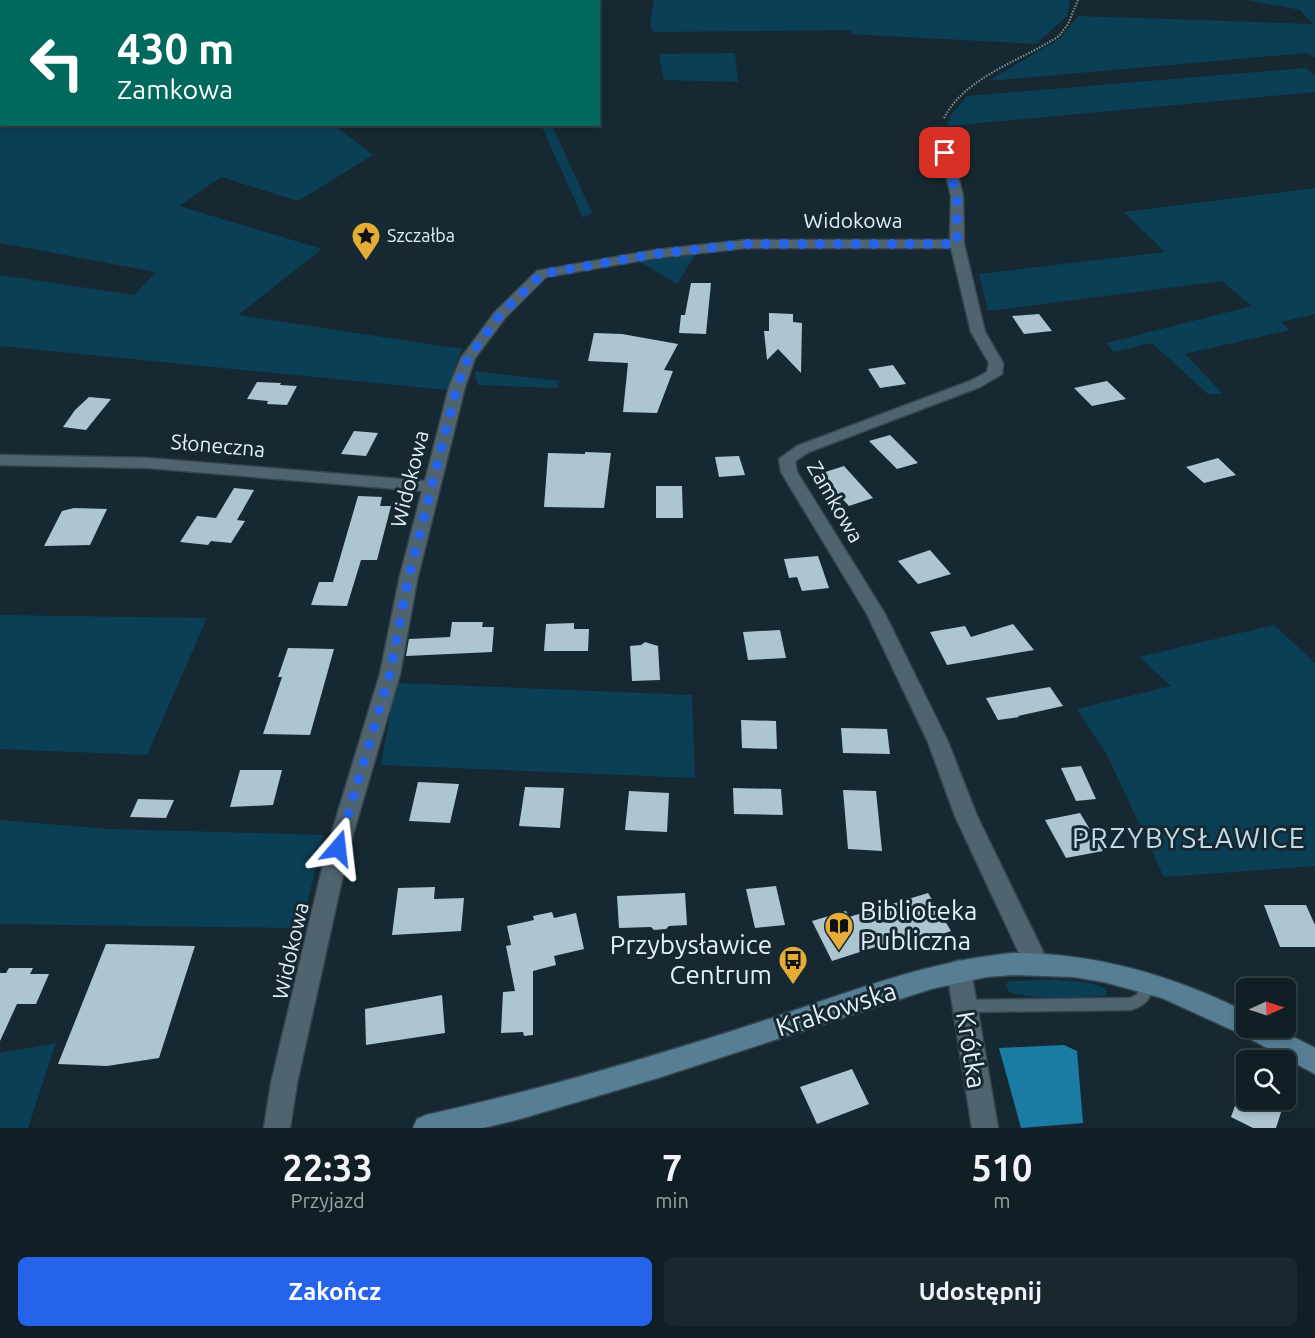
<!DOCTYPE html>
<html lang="pl">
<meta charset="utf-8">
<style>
:root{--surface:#101f26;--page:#19272e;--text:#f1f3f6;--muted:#9ca2a7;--line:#303d43;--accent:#2563eb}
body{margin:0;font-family:Ubuntu,sans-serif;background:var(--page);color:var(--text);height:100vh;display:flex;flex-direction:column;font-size:22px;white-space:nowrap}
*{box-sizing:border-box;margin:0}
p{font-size:20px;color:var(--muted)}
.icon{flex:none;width:33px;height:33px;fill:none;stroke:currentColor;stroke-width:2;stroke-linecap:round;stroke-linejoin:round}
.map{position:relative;height:1128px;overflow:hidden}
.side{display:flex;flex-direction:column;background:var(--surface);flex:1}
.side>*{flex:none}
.top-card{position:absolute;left:0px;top:0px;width:600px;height:126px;box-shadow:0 3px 9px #0003,0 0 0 2px var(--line);background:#00695c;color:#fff;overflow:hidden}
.needle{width:39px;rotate:87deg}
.tools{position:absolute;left:1236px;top:978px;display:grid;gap:12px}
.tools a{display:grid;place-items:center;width:60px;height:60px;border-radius:9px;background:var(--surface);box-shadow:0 3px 9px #0003,0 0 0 2px var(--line);font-size:30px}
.pin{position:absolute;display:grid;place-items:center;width:51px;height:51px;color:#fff;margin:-26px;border-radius:12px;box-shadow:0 3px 9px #0006}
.me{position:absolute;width:66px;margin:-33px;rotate:17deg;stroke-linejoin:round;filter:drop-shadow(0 0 4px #0008)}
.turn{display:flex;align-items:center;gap:21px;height:126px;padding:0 18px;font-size:27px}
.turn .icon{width:78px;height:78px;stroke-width:2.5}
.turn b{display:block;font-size:42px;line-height:51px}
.eta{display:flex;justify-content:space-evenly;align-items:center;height:102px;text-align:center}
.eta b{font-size:36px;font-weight:600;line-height:42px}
.button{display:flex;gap:12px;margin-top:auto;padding:12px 18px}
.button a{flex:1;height:69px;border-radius:9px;background:var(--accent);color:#fff;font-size:24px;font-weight:600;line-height:69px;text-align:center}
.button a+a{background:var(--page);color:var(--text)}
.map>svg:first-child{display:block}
.green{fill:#0b3f55}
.water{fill:#1a7ba3}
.building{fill:#adc4d1}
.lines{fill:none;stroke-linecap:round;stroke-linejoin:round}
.lane-casing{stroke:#37464f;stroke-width:3}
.street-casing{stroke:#37464f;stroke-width:3}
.secondary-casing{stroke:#37464f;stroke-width:3}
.path{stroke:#829199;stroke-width:2;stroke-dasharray:1.5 1.5;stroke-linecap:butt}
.lane{fill:#50646f;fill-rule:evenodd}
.street{fill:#50646f;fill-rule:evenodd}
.secondary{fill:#567f94;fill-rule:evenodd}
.route{stroke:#2563eb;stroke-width:10;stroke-dasharray:0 18}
.labels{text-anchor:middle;stroke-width:6;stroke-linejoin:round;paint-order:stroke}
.far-poi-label{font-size:18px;fill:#e4eff6;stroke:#162932;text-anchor:start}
.street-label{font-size:21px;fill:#e4eff6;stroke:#162932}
.near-poi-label{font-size:26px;fill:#e4eff6;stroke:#162932;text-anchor:start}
.near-street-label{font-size:26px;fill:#e4eff6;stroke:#162932}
.near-quarter-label{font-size:28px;letter-spacing:1.5px;fill:#c2dae6;stroke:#162932}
</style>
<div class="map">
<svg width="1315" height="1128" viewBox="0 0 1315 1128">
<rect width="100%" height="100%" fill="#162932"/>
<path class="green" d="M 654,0 L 1070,0 L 1067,16 L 1036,44 L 851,34 L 851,30 L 653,32 L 650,24 Z
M 1247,0 L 1315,0 L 1315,57 L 1307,53 L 988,81 L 1061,38 L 1078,16 L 1313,24 L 1300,10 Z
M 735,53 L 738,82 L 664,80 L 659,54 Z
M 0,54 L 2,124 L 334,125 L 373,155 L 298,201 L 221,177 L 179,206 L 322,249 L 238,315 L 462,349 L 448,390 L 0,346 L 0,275 L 134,295 L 156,272 L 0,243 Z
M 1306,68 L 1315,75 L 1315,92 L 947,126 L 951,115 L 967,96 Z
M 541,125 L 552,125 L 592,213 L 583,218 Z
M 1315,188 L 1315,314 L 1281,322 L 1290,330 L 1185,354 L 1223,394 L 1208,394 L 1152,343 L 1114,352 L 1106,343 L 1252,306 L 1222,281 L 988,311 L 979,274 L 1165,252 L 1124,212 Z
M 697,252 L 677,284 L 639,261 Z
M 474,371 L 560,381 L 557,388 L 478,385 Z
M 0,615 L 207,618 L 147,755 L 0,749 Z
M 1274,625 L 1315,663 L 1315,866 L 1164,877 L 1107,755 L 1077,709 L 1171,686 L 1139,657 Z
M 396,683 L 692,695 L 695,778 L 381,765 Z
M 0,820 L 108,829 L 324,835 L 301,928 L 0,924 Z
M 1013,981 C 1039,980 1083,977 1106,989 L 1107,994 L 1104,996 C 1073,997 1039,1000 1009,992 L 1006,985 L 1008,982 Z
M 56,1043 L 28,1128 L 0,1128 L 0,1053 Z"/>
<path class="water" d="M 1064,1045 L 1077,1051 L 1083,1123 L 1021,1128 L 999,1048 Z"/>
<path class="building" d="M 691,283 L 711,283 L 706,334 L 679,333 L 681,315 L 685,315 Z
M 769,313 L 793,314 L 793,322 L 802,323 L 801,373 L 778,349 L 767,360 L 764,331 L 769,331 Z
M 1039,314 L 1052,331 L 1024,334 L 1012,316 Z
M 594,333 L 622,334 L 678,344 L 664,370 L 673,371 L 657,413 L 623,412 L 628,363 L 588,361 Z
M 893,365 L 906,384 L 880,388 L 868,369 Z
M 1107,381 L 1126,399 L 1092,406 L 1074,388 Z
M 257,382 L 281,383 L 280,385 L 297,386 L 287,405 L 267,404 L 268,401 L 247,399 Z
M 89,397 L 111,399 L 86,430 L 63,427 L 75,410 Z
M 354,431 L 378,433 L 366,456 L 341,454 Z
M 890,435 L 918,463 L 897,469 L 869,441 Z
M 585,452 L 611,453 L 604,508 L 544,507 L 548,453 L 585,454 Z
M 739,456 L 745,475 L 719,477 L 715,457 Z
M 1218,458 L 1236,475 L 1204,483 L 1186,467 Z
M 844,466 L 873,498 L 849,506 L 819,474 Z
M 656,486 L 682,486 L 683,518 L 656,518 Z
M 234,488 L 254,490 L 237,520 L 245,521 L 231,543 L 211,541 L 208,545 L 180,542 L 197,516 L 216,518 Z
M 358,496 L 382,497 L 380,506 L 391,506 L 377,560 L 361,560 L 347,606 L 311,605 L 319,582 L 333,582 Z
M 74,508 L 107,509 L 90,545 L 44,546 L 62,511 Z
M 930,550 L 951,574 L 918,584 L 898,561 Z
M 818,556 L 829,588 L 802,591 L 797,577 L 789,578 L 784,559 Z
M 452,622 L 483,622 L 482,627 L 494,627 L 492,652 L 406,656 L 409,639 L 450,637 Z
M 574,623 L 574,629 L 589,629 L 588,651 L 544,651 L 546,624 Z
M 1013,624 L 1034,650 L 947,665 L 930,632 L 965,626 L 971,637 Z
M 780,630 L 786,658 L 748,660 L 743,632 Z
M 645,642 L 658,646 L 660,680 L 632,681 L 630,646 L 641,645 Z
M 288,648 L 334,649 L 310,735 L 263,734 L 282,677 L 278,677 Z
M 1050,687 L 1063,706 L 1018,716 L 1019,717 L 998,720 L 986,698 Z
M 741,720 L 776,721 L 777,749 L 742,748 Z
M 841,728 L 887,729 L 890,754 L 843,753 Z
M 1081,766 L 1096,799 L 1076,801 L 1061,768 Z
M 240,770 L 282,770 L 273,805 L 230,807 Z
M 418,782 L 459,784 L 450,823 L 409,821 Z
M 525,787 L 564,788 L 560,828 L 519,826 Z
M 733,788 L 781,789 L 783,815 L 734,814 Z
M 843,790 L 876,791 L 882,851 L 848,849 Z
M 629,791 L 669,793 L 667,832 L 625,830 Z
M 138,799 L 174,800 L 166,818 L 130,817 Z
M 1080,813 L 1103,851 L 1066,858 L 1045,820 Z
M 776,886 L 785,925 L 755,928 L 746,889 Z
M 435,887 L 434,899 L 464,898 L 461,931 L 392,935 L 398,888 Z
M 685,893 L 687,925 L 669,926 L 666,929 L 654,930 L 651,927 L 619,928 L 617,896 Z
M 928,893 L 951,931 L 904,947 L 900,939 L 832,961 L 812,921 L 846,911 L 849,917 Z
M 1264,905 L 1306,905 L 1315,925 L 1315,947 L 1280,947 Z
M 552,912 L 554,918 L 576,913 L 584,949 L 554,956 L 556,965 L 533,971 L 533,1035 L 524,1036 L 523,1032 L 501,1033 L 503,992 L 515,991 L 506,946 L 511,945 L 507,926 L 534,920 L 533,916 Z
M 106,944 L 195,946 L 159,1058 L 107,1066 L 58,1064 Z
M 9,968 L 33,968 L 30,974 L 49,974 L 36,1004 L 17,1004 L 0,1041 L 0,973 L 6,973 Z
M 442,995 L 445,1033 L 366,1045 L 365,1009 Z
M 852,1069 L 869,1104 L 817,1124 L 800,1087 Z
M 1237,1100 L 1285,1100 L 1276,1128 L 1253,1128 L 1231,1117 Z"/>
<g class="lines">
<g class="lane-casing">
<path id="lane" d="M 1147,976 L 1151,978 L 1153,982 C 1151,999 1147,1005 1130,1010 L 966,1012 L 962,1010 L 960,1006 L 962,1002 L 966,1000 L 1130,998 L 1137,995 L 1143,978 Z"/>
</g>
<g class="street-casing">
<path id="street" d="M 941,128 L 947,131 L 963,196 L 964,244 L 985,332 L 1003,363 L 1002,374 L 980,387 L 809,452 L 795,461 L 797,472 L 885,614 L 948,742 L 977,816 L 1049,964 L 1046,972 L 1037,975 L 1028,972 L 955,816 L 928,742 L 867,614 L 781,472 L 779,459 L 797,446 L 970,381 L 987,372 L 989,363 L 971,332 L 951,248 L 746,248 L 655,258 L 546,277 L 505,318 L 475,358 L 465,387 L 417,580 L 400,674 L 349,848 L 297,1083 L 290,1128 L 264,1128 L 271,1083 L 327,848 L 380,674 L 399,580 L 422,491 L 148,468 L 0,465 L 0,455 L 148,458 L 425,481 L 449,387 L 461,358 L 495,312 L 537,271 L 655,250 L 746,240 L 950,240 L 951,196 L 935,131 Z
M 959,960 L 968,963 L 971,971 L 998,1128 L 972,1128 L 947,971 L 950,963 Z"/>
</g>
<g class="secondary-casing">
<path id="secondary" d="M 1013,953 C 1096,953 1172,975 1246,1012 L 1246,1028 L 1276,1028 L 1315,1048 L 1315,1074 L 1243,1035 L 1162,998 L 1104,982 L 1074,977 L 1013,975 L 986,977 L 931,989 L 658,1078 L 520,1119 L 483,1128 L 413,1128 L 417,1119 L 426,1115 C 540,1090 652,1057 763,1021 C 845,994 926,961 1013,953 Z"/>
</g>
<path class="path" d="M 944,118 C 966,76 1021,61 1059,36 L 1068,24 L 1078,0"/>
<use href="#lane" class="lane"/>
<use href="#street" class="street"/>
<use href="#secondary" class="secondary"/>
</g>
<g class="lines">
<path class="route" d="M 338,848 L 390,674 L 408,580 L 457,387 L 468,358 L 500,315 L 542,274 L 655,254 L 746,244 L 957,244 L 957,196 L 945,153"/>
</g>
<defs>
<g id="sight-pin" transform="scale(1.5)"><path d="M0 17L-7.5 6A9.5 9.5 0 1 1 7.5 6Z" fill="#e5ad36" stroke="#162932"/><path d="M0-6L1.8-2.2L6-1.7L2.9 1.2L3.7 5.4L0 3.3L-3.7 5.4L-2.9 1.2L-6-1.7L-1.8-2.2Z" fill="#111"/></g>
<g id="library-pin" transform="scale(1.5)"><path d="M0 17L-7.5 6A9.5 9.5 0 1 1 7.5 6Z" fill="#e5ad36" stroke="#162932"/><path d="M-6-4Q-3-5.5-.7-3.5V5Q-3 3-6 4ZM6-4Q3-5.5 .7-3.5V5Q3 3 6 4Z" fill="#111"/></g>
<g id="bus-pin" transform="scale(1.5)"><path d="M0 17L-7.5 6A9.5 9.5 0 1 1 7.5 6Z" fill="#e5ad36" stroke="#162932"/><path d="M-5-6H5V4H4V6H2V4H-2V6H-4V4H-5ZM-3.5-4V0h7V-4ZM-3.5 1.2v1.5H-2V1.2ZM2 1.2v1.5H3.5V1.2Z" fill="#111"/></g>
</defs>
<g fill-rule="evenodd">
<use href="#sight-pin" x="366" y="236"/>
<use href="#library-pin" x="839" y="926"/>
<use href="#bus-pin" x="793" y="960"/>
</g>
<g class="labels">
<g class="far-poi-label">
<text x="387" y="242">Szczałba</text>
</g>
<g class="street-label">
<text x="853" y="228">Widokowa</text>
<text transform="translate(218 446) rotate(5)" y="7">Słoneczna</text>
<text transform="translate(410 479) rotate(-76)" y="7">Widokowa</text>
<text transform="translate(835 502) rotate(60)" y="7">Zamkowa</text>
<text transform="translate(291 951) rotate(-77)" y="7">Widokowa</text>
</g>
<g class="near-poi-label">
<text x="860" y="920">Biblioteka<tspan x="860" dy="30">Publiczna</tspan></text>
<text x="772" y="954" text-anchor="end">Przybysławice<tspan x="772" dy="30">Centrum</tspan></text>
</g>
<g class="near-street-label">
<text transform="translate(836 1009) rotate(-18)" y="9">Krakowska</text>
<text transform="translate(971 1050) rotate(81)" y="9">Krótka</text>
</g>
<g class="near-quarter-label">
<text x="1189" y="848">PRZYBYSŁAWICE</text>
</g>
</g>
</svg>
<div class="tools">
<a><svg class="needle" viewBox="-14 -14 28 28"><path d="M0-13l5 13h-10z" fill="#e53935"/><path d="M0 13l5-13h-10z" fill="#9ca2a7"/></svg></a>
<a><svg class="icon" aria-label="search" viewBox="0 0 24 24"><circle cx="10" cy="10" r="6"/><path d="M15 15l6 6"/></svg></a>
</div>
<div class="pin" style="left:945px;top:153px;background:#d93025"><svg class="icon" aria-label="arrive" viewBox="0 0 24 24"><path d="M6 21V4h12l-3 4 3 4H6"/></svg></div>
<svg class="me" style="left:338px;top:848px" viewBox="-20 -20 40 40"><path d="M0-17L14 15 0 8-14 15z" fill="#2563eb" stroke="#fff" stroke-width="4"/></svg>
<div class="top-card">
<div class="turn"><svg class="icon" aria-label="left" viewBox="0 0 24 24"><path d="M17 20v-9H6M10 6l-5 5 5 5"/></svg><div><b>430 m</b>Zamkowa</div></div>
</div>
</div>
<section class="side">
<div class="eta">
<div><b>22:33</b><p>Przyjazd</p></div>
<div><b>7</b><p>min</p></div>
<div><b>510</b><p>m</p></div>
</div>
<div class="button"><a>Zakończ</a><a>Udostępnij</a></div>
</section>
